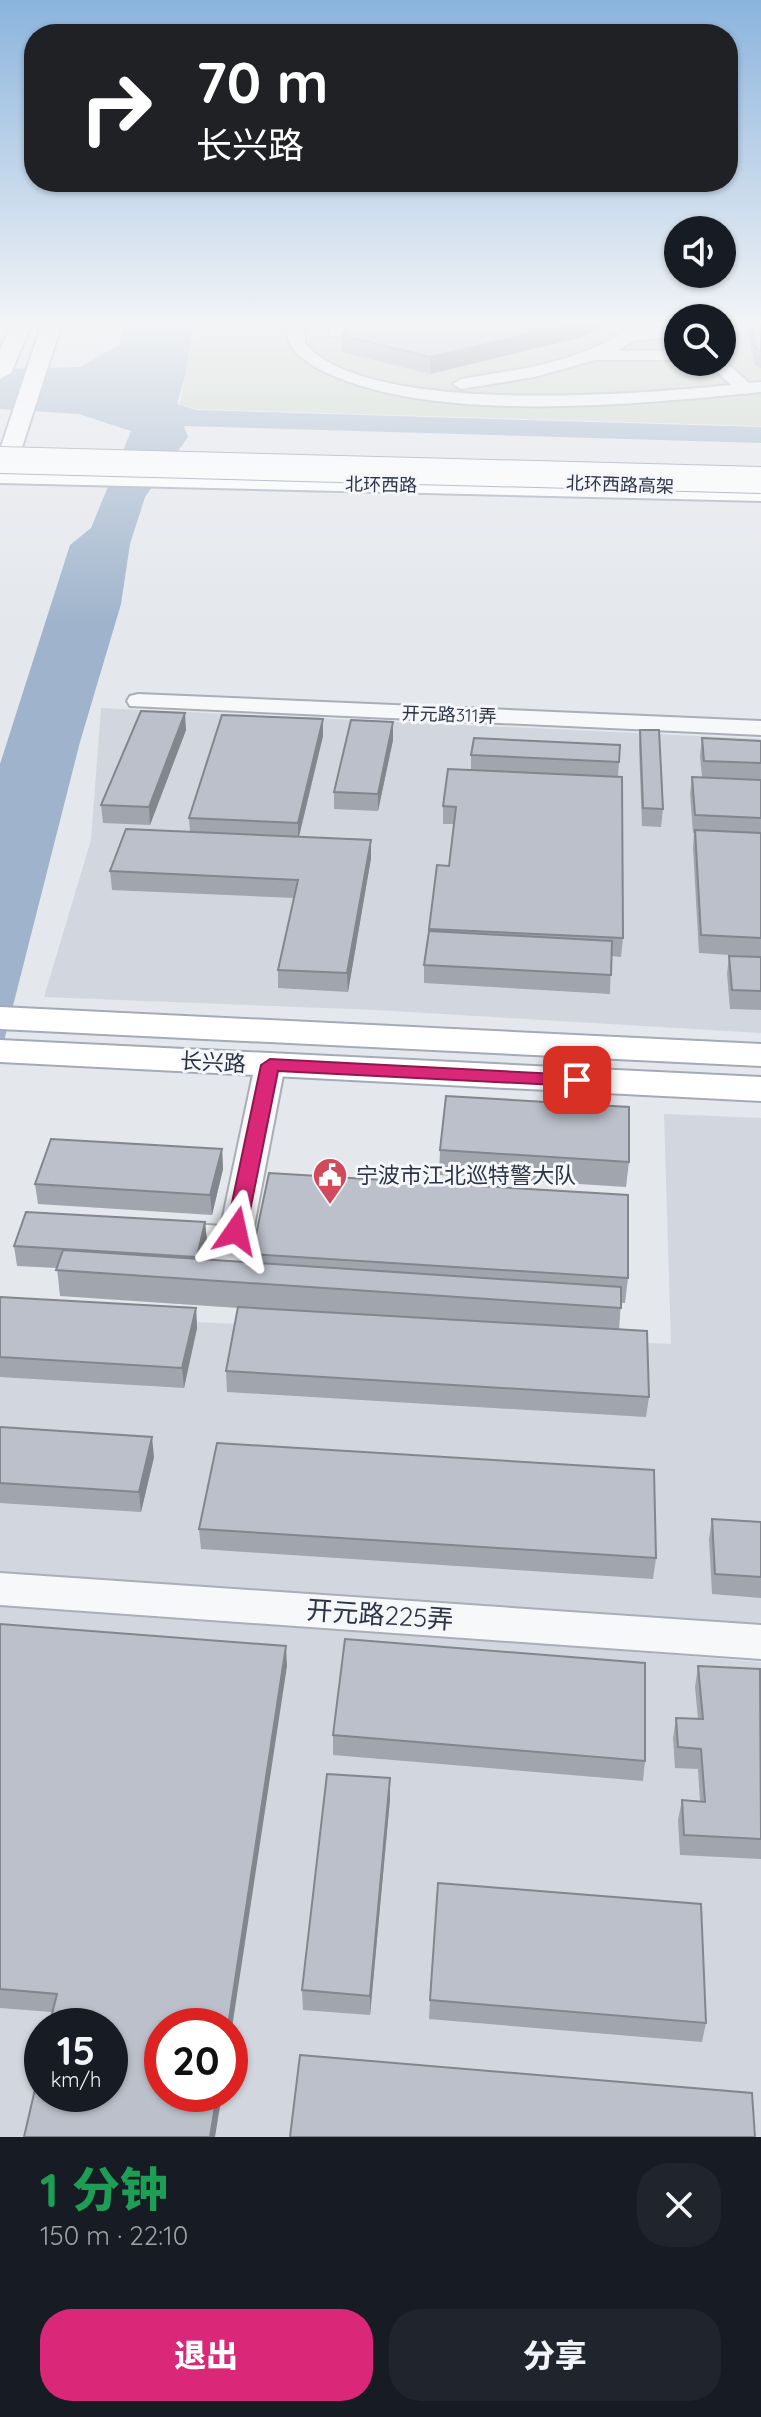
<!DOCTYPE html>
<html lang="zh">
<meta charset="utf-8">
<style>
:root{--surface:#171b24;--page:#20242c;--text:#f1f3f6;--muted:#9ea1a6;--accent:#db2777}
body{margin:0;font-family:Quicksand,"Noto Sans SC",sans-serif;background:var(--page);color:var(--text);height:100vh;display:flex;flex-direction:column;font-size:30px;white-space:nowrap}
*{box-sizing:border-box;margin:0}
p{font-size:26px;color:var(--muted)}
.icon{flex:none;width:44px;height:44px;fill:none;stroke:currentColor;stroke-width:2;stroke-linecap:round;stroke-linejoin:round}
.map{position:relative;height:2137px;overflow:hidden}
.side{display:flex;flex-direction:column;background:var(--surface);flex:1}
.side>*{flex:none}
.guide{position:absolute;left:24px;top:24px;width:714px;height:168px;border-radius:32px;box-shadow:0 2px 6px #0004;background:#202124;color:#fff;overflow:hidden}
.fabs{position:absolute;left:664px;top:216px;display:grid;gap:16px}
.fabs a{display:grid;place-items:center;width:72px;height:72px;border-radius:50%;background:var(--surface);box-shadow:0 2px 6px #0004;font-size:40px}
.speed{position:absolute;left:24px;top:2008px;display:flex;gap:16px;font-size:40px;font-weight:700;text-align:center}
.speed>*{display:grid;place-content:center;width:104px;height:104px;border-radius:50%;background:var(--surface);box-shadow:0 2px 6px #0004;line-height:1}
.speed small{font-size:20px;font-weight:400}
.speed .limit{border:12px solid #d22;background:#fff;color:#111}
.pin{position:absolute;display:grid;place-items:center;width:68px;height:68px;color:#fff;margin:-34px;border-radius:16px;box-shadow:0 4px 12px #0006}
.me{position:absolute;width:88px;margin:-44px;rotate:11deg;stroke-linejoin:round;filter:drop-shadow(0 0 6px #0008)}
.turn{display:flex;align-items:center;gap:28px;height:168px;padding:0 40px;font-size:36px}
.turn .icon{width:104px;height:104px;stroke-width:2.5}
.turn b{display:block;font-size:56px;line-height:68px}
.round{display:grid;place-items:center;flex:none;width:84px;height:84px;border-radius:32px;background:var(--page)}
.headline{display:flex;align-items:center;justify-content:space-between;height:136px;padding:0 40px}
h1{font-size:48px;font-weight:800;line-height:60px;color:#1e9e55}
.cta{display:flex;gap:16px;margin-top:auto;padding:16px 40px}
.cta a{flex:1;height:92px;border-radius:32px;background:var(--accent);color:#fff;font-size:32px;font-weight:800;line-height:92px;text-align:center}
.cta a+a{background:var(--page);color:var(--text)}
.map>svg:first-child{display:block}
.built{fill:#d2d6de;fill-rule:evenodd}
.green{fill:#c9d6c5}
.water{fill:#9fb4cc}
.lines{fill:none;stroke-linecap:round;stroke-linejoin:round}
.minor-casing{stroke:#a9aeb7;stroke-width:4}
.major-casing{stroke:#a3abb8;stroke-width:4}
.minor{fill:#f7f8fa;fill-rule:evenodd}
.major{fill:#fff;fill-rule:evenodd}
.rail-casing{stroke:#7d8696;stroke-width:6}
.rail{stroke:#f4f6f9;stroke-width:4;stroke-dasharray:11;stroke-linecap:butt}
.highway-bridge-casing{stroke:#8b94a3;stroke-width:28;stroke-linecap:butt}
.highway-bridge{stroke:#fff;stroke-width:26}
.wall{fill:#a1a5ae}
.shaded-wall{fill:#83868d}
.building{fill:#bbc0ca;stroke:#83868d;stroke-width:2}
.route{fill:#db2777;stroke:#8e194d;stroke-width:2}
.labels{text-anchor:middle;stroke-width:6;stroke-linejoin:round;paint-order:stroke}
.far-street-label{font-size:18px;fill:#2b3445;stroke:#f4f6f9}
.street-label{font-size:22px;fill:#2b3445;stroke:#f4f6f9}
.poi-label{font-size:22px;fill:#2b3445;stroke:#f4f6f9;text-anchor:start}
.near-street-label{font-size:26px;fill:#2b3445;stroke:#f4f6f9}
</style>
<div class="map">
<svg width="761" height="2137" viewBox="0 0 761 2137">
<rect width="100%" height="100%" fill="#e4e7ec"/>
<path class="built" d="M 101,708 L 761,739 L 761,1033 L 376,1010 L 44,997 L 91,840 Z
M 664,1114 L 761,1118 L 761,1625 L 0,1574 L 0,1313 L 671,1344 Z
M 0,1602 L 761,1662 L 761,2137 L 0,2137 ZM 42,2026 L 110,2026 L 110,2094 L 42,2094 ZM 162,2026 L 230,2026 L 230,2094 L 162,2094 Z"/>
<path class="green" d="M 196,323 L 678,323 L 678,362 L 722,362 L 722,323 L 761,323 L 761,426 L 195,409 L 180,404 Z"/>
<path class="water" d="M 125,323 L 194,323 L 186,373 L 177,404 L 196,410 L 761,427 L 761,443 L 184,426 L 188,437 L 145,497 L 130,544 L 121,604 L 80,742 L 0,1057 L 0,764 L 70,545 L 91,528 L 131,431 L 79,414 L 0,409 L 0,369 L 80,367 L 119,345 Z"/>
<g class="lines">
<g class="minor-casing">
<path id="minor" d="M 288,323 L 304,323 L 305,343 C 365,417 641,394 731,385 L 707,362 L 722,362 L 722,359 L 749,383 L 761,382 L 761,392 C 640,404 428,426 319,369 C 301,359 283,347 288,323 Z
M 333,323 L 349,323 L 343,336 L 331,336 L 329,333 Z
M 636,323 L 654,323 L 648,329 L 678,327 L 678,337 L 635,340 L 616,351 L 678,350 L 678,360 L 595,360 L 534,377 L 461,389 L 453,384 L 461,379 C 523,369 585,362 636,323 Z
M 138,694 L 761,721 L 761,735 L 130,706 L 127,701 L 130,696 Z
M 270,1056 L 281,1058 L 285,1065 L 253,1231 C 246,1242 241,1246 229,1249 L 155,1241 L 150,1233 L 155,1225 L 167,1222 L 221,1226 L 255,1065 L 259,1058 Z
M 0,1573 L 761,1625 L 761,1659 L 0,1605 Z"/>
</g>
<g class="major-casing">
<path id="major" d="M 12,323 L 32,323 L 11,373 L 0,379 L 0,350 Z
M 42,323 L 62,323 L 15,469 L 761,487 L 761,501 L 0,483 L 0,450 Z
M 0,1007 L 761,1044 L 761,1066 L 0,1029 Z
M 0,1040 L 761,1077 L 761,1101 L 0,1062 Z"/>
</g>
<use href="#minor" class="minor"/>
<use href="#major" class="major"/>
<g class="rail-casing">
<path id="rail" d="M 0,464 L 761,487"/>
</g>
<use href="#rail" class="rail"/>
<g class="highway-bridge-casing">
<path id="highway-bridge" d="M 0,460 L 761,480"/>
</g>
<use href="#highway-bridge" class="highway-bridge"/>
</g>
<path class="wall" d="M 745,323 L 761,323 L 761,368 L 755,366 Z
M 342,335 L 578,338 L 430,374 L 342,352 Z
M 323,719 L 323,736 L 299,837 L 371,858 L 348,992 L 278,988 L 278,970 L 294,898 L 112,890 L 110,871 L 190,832 L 189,818 Z
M 186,730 L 150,825 L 103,823 L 101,805 Z
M 640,730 L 663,809 L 661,827 L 642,826 L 639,747 Z
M 702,738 L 761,741 L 761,957 L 699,953 L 693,848 L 694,833 L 693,833 L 690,794 L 692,777 L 702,777 L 700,756 Z
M 393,740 L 378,811 L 334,809 L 334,792 Z
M 471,755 L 619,762 L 618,776 L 623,938 L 621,957 L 611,956 L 610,994 L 424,983 L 424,965 L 437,865 L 449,866 L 454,824 L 443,824 L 443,806 L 471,770 Z
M 729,956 L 761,957 L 761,1010 L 730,1009 L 727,974 Z
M 222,1149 L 223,1169 L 212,1215 L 38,1204 L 35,1184 Z
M 440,1150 L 629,1162 L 626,1187 L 439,1175 Z
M 205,1222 L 207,1242 L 203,1259 L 252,1262 L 252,1254 L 628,1278 L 625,1303 L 621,1303 L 619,1330 L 649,1397 L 646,1417 L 227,1392 L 226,1371 L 238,1308 L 60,1296 L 57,1268 L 17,1266 L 14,1246 Z
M 0,1297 L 196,1308 L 197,1328 L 184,1388 L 0,1377 Z
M 0,1427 L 154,1457 L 141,1512 L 0,1503 Z
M 712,1519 L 761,1522 L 761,1598 L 712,1594 L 709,1539 Z
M 199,1529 L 656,1558 L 653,1579 L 201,1549 Z
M 0,1624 L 287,1666 L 52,2012 L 0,2008 Z
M 698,1666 L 761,1676 L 761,1859 L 680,1855 L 678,1820 L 682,1800 L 700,1801 L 698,1769 L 675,1768 L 673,1738 L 676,1718 L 698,1719 L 695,1687 Z
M 333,1735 L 645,1761 L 643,1781 L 333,1755 Z
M 390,1799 L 370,2015 L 303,2010 L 302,1990 Z
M 430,2000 L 706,2023 L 702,2042 L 429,2019 Z"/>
<path class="shaded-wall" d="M 575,323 L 614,323 L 578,338 L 430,374 L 430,357 Z
M 185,713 L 186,730 L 150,825 L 149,807 Z
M 323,719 L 323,736 L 298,840 L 298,823 Z
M 393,722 L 393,740 L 378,811 L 378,794 Z
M 371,840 L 371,858 L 348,992 L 347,973 Z
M 222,1149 L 223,1169 L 212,1215 L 210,1195 Z
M 205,1222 L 207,1242 L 199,1277 L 197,1257 Z
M 196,1308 L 197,1328 L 184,1388 L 182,1368 Z
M 152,1437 L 154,1457 L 141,1512 L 139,1492 Z
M 286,1646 L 287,1666 L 230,2041 L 230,2026 L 228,2026 Z
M 390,1778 L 390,1799 L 370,2015 L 370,1996 Z
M 217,2094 L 222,2094 L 215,2137 L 210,2137 Z"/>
<path class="building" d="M 352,323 L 575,323 L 430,357 L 342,335 Z
M 750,323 L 761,323 L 761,351 L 756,349 Z
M 141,711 L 185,713 L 149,807 L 101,805 Z
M 222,715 L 323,719 L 298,823 L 189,818 Z
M 351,720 L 393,722 L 378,794 L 334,792 Z
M 640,730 L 659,730 L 663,809 L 643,808 Z
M 474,738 L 620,745 L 619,762 L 471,755 Z
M 702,738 L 761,741 L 761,763 L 704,761 Z
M 448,769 L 622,777 L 623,938 L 429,929 L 437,865 L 449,866 L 456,807 L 443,806 Z
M 692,777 L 761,780 L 761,818 L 695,815 Z
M 126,829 L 371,840 L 347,973 L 278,970 L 298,880 L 110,871 Z
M 695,830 L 761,833 L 761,938 L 701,935 Z
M 429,931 L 612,941 L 611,975 L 424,965 Z
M 729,956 L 761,957 L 761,991 L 732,990 Z
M 446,1096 L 629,1107 L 629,1162 L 440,1150 Z
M 51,1139 L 222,1149 L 210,1195 L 35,1184 Z
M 269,1173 L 628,1195 L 628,1278 L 252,1254 Z
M 26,1212 L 205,1222 L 197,1257 L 14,1246 Z
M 63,1250 L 621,1287 L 621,1308 L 56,1270 Z
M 0,1297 L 196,1308 L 182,1368 L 0,1357 Z
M 238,1307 L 647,1331 L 649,1397 L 226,1371 Z
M 0,1427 L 152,1437 L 139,1492 L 0,1483 Z
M 217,1443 L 654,1470 L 656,1558 L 199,1529 Z
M 712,1519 L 761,1522 L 761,1577 L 715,1574 Z
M 0,1624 L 286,1646 L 228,2026 L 162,2026 L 162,2094 L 217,2094 L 210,2137 L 24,2137 L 42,2059 L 42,2094 L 110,2094 L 110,2026 L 49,2026 L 57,1994 L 0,1989 Z
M 345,1639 L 645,1663 L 645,1761 L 333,1735 Z
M 698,1666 L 760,1669 L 761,1839 L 684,1835 L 682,1800 L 705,1802 L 701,1749 L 678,1747 L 676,1718 L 703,1719 Z
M 327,1774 L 390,1778 L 370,1996 L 302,1990 Z
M 438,1883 L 701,1904 L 706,2023 L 430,2000 Z
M 300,2055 L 752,2093 L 755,2137 L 290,2137 Z"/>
<linearGradient id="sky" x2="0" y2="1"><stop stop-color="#8bb4dd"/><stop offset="0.52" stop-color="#f3f4f6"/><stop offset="1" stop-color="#f3f4f6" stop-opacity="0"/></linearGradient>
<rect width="761" height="622" fill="url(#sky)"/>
<path class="route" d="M 270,1059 L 577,1075 L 586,1080 L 577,1086 L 278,1071 L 246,1231 L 236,1238 L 226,1231 L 261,1065 Z"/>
<defs>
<g id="civic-pin" transform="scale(1.8)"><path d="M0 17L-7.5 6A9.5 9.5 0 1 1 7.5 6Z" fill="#d1495b" stroke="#f4f6f9"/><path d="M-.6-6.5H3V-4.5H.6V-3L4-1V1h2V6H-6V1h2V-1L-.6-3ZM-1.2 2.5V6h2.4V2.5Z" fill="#fff"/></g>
</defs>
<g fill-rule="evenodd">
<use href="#civic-pin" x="330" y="1175"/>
</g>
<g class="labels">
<g class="far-street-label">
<text transform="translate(381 485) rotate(1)" y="6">北环西路</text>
<text transform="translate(620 485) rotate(2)" y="6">北环西路高架</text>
<text transform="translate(449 715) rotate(2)" y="6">开元路311弄</text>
</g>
<g class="street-label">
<text transform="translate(213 1062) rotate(3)" y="8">长兴路</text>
</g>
<g class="poi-label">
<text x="356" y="1183">宁波市江北巡特警大队</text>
</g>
<g class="near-street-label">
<text transform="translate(380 1615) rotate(4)" y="9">开元路225弄</text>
</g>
</g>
</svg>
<div class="fabs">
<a><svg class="icon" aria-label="sound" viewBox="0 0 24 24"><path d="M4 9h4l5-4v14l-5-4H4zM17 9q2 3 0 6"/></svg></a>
<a><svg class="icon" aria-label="search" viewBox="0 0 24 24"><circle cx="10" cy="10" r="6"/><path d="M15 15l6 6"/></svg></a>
</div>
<div class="speed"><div>15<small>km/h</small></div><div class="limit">20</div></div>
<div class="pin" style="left:577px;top:1080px;background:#d93025"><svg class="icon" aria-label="arrive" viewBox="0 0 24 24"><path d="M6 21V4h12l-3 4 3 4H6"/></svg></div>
<svg class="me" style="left:236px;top:1231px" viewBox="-20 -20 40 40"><path d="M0-17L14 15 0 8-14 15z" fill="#db2777" stroke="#fff" stroke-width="4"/></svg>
<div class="guide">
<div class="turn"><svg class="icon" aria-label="right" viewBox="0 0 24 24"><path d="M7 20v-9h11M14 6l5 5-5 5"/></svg><div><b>70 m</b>长兴路</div></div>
</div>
</div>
<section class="side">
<div class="headline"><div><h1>1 分钟</h1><p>150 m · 22:10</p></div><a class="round"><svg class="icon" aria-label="close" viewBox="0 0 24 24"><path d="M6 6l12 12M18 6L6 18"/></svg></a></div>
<div class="cta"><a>退出</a><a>分享</a></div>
</section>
